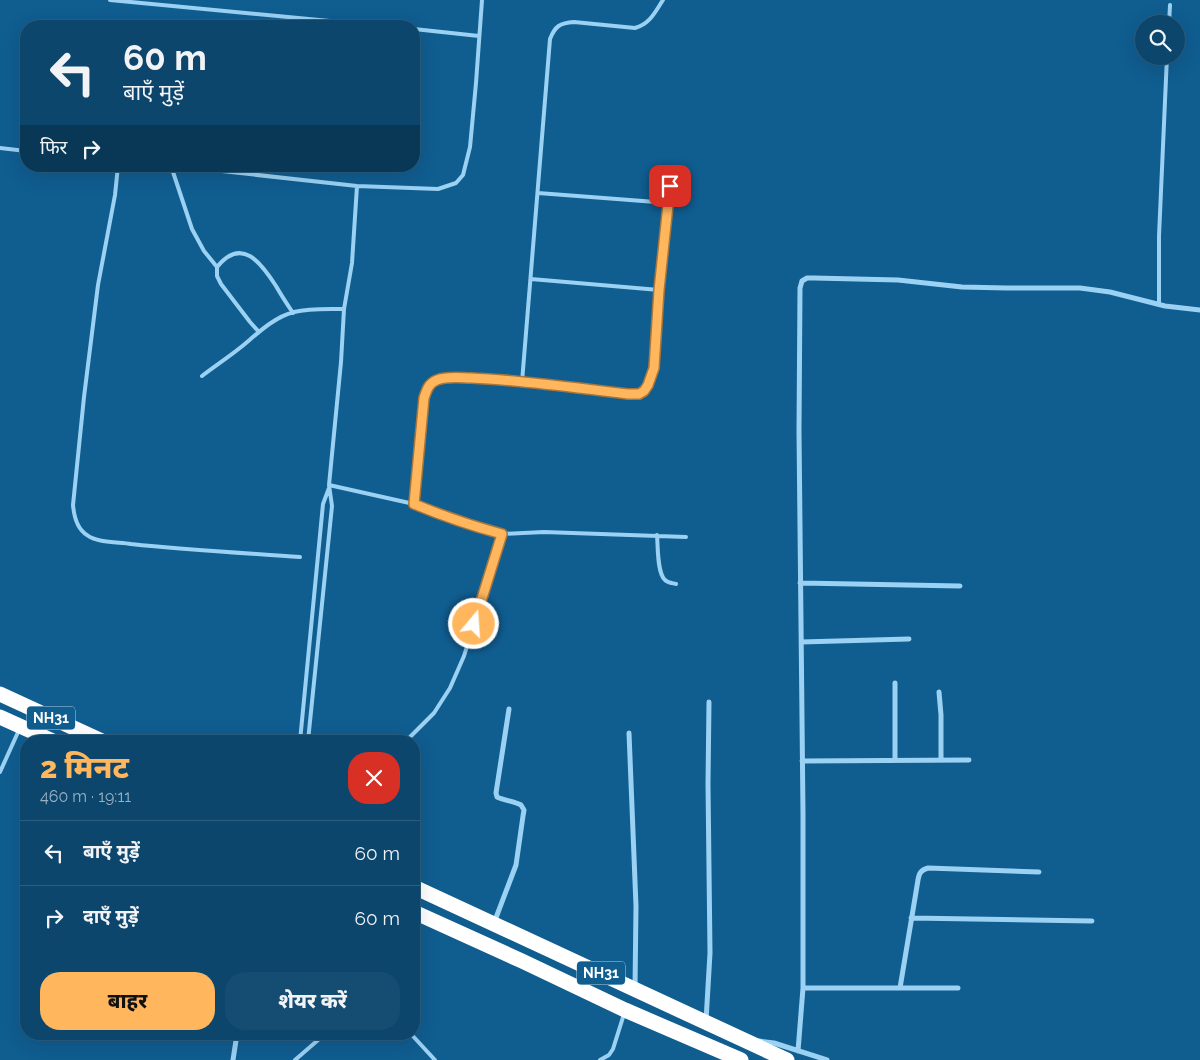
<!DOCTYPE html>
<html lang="hi">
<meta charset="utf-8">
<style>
:root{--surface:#0c466c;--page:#154d72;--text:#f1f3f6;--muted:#9ab1c2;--line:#2c5e7f;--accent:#ffb65d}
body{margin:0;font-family:Raleway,"Noto Sans Devanagari",sans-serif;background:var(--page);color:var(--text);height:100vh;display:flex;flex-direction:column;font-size:19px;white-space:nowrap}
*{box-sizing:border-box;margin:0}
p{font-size:16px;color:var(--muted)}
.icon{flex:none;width:28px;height:28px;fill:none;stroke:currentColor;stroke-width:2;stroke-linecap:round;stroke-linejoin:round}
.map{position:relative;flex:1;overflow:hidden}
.sheet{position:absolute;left:20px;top:735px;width:400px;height:305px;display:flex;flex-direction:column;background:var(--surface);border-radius:20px;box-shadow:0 5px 20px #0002,0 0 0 1px var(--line)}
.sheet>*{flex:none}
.top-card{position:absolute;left:20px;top:20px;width:400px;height:152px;border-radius:20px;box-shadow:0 5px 20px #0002,0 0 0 1px var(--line);background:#0c466c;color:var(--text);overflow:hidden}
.buttons{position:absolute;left:1135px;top:15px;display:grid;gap:10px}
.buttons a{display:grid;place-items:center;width:50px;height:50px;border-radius:50%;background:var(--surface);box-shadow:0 5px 20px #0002,0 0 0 1px var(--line);font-size:25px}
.pin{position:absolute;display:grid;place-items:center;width:42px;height:42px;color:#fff;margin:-21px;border-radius:10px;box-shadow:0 2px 8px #0006}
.me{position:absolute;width:55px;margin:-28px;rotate:18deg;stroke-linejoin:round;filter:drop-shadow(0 0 4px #0008)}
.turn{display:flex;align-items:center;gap:18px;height:105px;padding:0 20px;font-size:22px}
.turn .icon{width:65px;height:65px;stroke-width:2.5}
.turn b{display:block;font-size:35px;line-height:42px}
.then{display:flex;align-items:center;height:48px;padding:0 20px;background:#0003;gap:10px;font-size:19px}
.round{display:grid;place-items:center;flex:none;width:52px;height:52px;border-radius:20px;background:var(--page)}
.headline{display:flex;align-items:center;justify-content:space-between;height:85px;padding:0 20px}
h1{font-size:30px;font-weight:800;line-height:38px;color:var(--accent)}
.button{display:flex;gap:10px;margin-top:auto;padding:10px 20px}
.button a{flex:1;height:58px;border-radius:20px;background:var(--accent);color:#111;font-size:20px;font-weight:800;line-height:58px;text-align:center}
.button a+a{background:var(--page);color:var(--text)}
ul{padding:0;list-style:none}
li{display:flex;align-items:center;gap:15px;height:65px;padding:0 20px;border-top:1px solid var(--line)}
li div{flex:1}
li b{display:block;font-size:19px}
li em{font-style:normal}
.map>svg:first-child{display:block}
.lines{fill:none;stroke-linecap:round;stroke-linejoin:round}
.lane{stroke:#9bd1f3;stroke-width:4}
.street{stroke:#9bd1f3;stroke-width:5}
.highway{stroke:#fff;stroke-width:15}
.route-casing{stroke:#a6763c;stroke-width:12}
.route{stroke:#ffb65d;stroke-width:9}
.labels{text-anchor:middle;stroke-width:5;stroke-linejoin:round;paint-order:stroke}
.shield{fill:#105d90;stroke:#b7cede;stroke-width:1}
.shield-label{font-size:14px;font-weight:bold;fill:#fff}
</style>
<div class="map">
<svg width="1200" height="1060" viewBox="0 0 1200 1060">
<rect width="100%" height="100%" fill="#105d90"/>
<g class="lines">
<path class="lane" d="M 110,0 L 382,26
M 1169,24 L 1170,5
M 414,29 L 479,36
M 0,148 L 26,151
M 118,166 L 115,195 L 98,285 L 84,397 L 73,505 C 74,516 77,529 87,535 C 97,543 118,542 131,544 C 187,550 244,553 300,557
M 171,166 L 192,229 L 204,251 L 217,267
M 176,166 L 357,186 L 438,189 L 456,183 L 463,175 L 470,147 L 476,83 L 482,0
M 538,193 L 669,203
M 531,279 L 659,290
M 1159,305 L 1159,236 L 1167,56
M 259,332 L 250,322 L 221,284 L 217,276 L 217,267 C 242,236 261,263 276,286 C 281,295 287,304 293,313
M 202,376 C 216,365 232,355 246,343 C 260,331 275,317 294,312 C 310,308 328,309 344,309
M 522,382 L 550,39 C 555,26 560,23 574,22 L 635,28 C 650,24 655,12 663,0
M 329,485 L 414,504 L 438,514 L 470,525 L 502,534 L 544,532 L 686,537
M 414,504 L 424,398 C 426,389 429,383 437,380 C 447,376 461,378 471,378 C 523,380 576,388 628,394 L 639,394 L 644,391 L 648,385 L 654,368 L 659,290 L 672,169
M 657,535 C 658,546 657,573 665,580 C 668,583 672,583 676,584
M 300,741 L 323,504 L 329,488
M 308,741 L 332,506 L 329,485 L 341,362 L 344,309 L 352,263 L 357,186
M 406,741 L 434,713 L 450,688 L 464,656 L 502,534
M 0,772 L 19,730
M 411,1034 L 435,1060
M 295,1060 L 325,1034
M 600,1060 L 609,1055 L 613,1049 L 624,1014"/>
<path class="street" d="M 800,583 L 960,586
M 801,642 L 909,639
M 895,683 L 895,760
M 939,692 L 941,715 L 941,760
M 629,733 L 636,906 L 635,988
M 802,761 L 969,760
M 911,918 L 1092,921
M 494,923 L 516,865 L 523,816 L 524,810 L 521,805 C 514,801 505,801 497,797 L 496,793 L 509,709
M 803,988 L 958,988
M 900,988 L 918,880 C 919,873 921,870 928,868 L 1039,872
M 706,1021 L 710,953 L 708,784 L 709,702
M 759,1041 L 774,1043 L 827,1060
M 798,1051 L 803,988 L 803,814 L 799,431 L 800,288 L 802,281 L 807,278 L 814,278 L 898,280 L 962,287 L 1006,288 L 1080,288 L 1110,292 L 1165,306 L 1200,310
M 233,1060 L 237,1034"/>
<path class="highway" d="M 0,694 L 102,741
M 0,717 L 53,741
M 414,887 L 787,1060
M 414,912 L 522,961 L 625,1010 L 741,1060"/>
</g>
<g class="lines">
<g class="route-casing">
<path id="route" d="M 474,624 L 502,534 C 472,526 443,516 414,504 L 424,398 C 427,389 429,383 437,380 C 447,376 461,378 471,378 C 523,380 576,388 628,394 L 639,394 L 644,391 L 648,385 L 654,368 L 659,290 L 670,186"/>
</g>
<use href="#route" class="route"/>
</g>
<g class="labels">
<g class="shield">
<rect x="27" y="706.5" width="48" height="23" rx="4"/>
<rect x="577" y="961.5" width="48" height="23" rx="4"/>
</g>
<g class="shield-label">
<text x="51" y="723">NH31</text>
<text x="601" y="978">NH31</text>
</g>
</g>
</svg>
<div class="buttons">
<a><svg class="icon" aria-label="search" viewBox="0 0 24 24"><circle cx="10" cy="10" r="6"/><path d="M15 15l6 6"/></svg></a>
</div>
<div class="pin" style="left:670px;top:186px;background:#d93025"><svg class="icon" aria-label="arrive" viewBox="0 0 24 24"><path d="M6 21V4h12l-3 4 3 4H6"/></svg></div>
<svg class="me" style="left:474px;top:624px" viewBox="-20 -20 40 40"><circle r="17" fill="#ffb65d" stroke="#fff" stroke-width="3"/><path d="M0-11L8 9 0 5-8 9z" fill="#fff"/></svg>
<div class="top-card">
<div class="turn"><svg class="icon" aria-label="left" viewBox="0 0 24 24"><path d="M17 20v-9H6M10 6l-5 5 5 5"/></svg><div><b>60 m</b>बाएँ मुड़ें</div></div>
<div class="then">फिर<svg class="icon" aria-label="right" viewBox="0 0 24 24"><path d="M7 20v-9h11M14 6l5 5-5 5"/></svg></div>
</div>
<section class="sheet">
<div class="headline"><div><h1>2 मिनट</h1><p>460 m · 19:11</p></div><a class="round" style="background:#d93025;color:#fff"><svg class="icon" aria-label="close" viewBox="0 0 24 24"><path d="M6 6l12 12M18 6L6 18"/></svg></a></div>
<ul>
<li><svg class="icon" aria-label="left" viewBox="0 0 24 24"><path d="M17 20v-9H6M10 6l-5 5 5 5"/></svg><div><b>बाएँ मुड़ें</b></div><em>60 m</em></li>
<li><svg class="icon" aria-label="right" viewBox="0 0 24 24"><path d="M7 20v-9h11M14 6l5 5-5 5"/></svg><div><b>दाएँ मुड़ें</b></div><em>60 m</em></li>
</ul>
<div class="button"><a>बाहर</a><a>शेयर करें</a></div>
</section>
</div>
